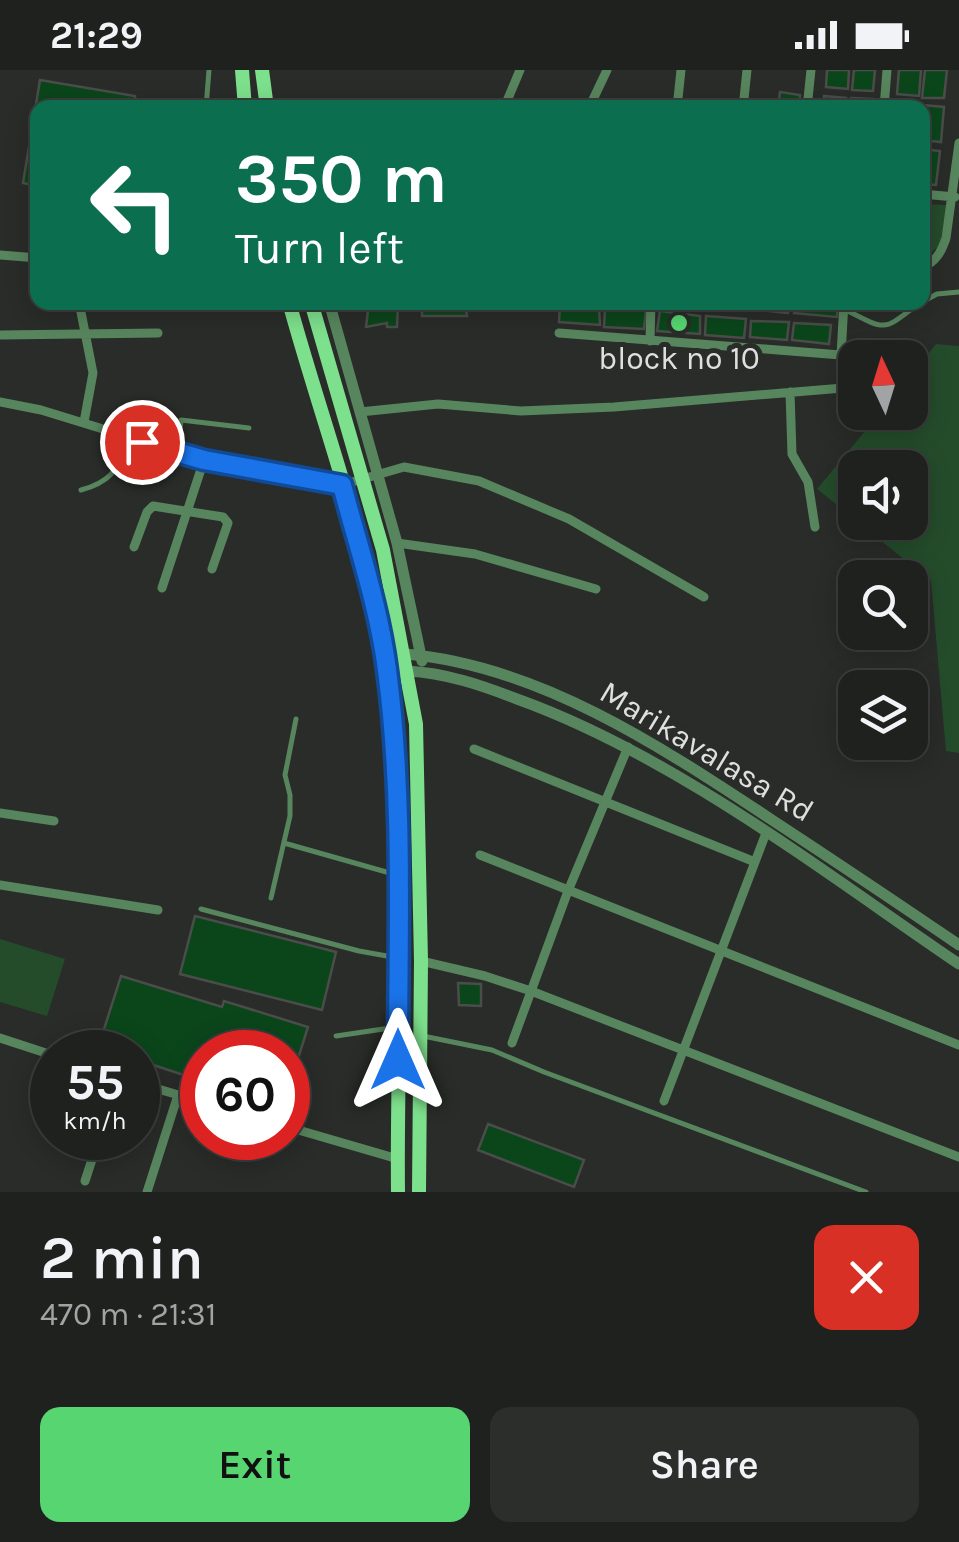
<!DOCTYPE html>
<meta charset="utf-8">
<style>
:root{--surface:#1f211f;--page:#2c2e2c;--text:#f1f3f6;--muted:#a1a3a4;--line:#3c3e3d;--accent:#57d570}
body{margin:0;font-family:Karla,sans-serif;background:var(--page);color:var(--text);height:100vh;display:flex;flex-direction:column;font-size:38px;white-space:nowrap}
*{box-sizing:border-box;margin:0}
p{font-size:32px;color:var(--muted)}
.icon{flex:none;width:55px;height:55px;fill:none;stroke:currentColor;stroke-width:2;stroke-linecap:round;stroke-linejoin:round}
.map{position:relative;height:1122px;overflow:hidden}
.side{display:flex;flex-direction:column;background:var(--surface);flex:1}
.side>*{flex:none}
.hud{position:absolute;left:30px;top:30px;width:900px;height:210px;border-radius:20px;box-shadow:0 5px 25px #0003,0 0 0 2px var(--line);background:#0b6e4f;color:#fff;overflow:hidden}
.needle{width:65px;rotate:356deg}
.fabs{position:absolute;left:838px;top:270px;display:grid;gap:20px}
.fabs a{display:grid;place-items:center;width:90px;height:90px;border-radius:20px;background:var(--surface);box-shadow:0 5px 25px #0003,0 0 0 2px var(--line);font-size:50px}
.speed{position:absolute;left:30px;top:960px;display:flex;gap:20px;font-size:50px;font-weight:700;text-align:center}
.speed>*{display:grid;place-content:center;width:130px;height:130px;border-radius:50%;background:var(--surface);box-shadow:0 5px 25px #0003,0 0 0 2px var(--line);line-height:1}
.speed small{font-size:25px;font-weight:400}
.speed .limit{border:15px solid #d22;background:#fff;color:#111}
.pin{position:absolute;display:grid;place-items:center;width:85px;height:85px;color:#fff;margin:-42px;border:5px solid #fff;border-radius:50%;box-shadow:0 2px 10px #0007}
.me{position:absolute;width:110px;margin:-55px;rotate:0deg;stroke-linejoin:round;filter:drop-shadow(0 0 8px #0008)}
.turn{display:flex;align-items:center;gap:35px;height:210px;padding:0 40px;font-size:45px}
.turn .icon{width:130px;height:130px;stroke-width:2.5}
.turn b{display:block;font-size:70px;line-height:85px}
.round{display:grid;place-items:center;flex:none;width:105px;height:105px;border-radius:20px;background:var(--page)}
.overview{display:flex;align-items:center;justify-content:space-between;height:170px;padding:0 40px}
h1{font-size:60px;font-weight:600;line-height:75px}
.action{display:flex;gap:20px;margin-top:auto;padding:20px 40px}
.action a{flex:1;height:115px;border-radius:20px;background:var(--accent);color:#111;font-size:40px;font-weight:600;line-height:115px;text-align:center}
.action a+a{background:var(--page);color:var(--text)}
.status{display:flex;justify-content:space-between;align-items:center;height:70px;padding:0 50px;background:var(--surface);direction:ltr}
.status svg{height:28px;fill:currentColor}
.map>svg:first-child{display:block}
.green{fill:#244c2b}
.building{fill:#0b461b;stroke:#4a4d4a;stroke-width:2.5}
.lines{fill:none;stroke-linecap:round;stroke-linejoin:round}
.service{stroke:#57855d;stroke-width:5}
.minor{stroke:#57855d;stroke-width:9}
.tertiary{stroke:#57855d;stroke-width:11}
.primary{stroke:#7de08c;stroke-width:14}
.route-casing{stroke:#114b97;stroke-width:25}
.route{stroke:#1a73e8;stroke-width:18}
.poi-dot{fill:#57d570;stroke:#292c29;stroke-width:4}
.labels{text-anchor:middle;stroke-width:10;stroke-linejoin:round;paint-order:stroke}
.poi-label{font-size:32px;fill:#dee0de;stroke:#292c29}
.street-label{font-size:32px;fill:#dee0de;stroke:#292c29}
</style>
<div class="status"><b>21:29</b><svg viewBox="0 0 49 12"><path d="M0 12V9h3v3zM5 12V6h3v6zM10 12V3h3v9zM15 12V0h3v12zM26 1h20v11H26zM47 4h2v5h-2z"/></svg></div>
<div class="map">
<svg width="959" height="1122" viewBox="0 0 959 1122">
<rect width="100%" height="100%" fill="#292c29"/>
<path class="green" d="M 922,134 L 947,135 L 940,175 L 923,189 Z
M 936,274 L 959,276 L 959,683 L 946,681 L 931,511 L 859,453 L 910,452 L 910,398 L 855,398 L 855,449 L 817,419 L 880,343 L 910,342 L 910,306 Z
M 0,869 L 65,889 L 47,946 L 0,932 Z"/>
<path class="building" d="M 827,0 L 849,0 L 848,19 L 826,17 Z
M 854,0 L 875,0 L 873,21 L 852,20 Z
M 899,0 L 921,0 L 919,26 L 897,24 Z
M 925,0 L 947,0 L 944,28 L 922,28 Z
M 40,10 L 135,26 L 135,38 L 38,38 L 38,116 L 23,113 Z
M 780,22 L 800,25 L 799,38 L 778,38 Z
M 824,26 L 846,28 L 845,38 L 823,38 Z
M 851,28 L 873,29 L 872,38 L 850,38 Z
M 922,35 L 944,37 L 941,72 L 922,70 Z
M 922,79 L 940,81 L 936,115 L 922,114 Z
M 369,232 L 398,232 L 397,257 L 387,257 L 387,253 L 366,257 Z
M 422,232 L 465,232 L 467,246 L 422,246 Z
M 705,232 L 746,232 L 745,240 L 705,236 Z
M 751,232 L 789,232 L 788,243 L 751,239 Z
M 795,232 L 838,232 L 837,247 L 794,243 Z
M 560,235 L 599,238 L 600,255 L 559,252 Z
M 605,238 L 646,240 L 644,259 L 604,257 Z
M 660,241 L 700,246 L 700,264 L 657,261 Z
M 706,246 L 746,249 L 744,268 L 705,265 Z
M 751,251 L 789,252 L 787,270 L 750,267 Z
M 794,253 L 831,255 L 829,274 L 792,270 Z
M 195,846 L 336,882 L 322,940 L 180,904 Z
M 121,906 L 222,937 L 224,931 L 308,957 L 288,1020 L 288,982 L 202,982 L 202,1011 L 138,990 L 138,982 L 113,982 L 98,978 Z
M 458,913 L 481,914 L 481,936 L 459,935 Z
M 488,1054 L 584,1090 L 574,1117 L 478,1080 Z"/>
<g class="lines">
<path class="service" d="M 146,38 L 156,32 L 190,38
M 206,38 L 209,0
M 922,232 L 937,224 L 959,222
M 844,239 C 889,262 882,261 921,232
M 178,380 L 181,350 L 249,358
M 81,420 C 114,411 117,397 132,369
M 284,773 L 397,805
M 271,828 L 290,746 L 290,725 L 285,705 L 296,649
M 201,839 L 359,881 L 398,888
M 336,966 L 397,957
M 423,966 L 492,980 L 544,1002 L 866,1122"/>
<path class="minor" d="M 504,38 L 520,0
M 589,38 L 607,0
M 677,38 L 681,0
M 743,38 L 747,0
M 807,38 L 811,0
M 884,38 L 887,0
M 922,124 L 955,127
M 0,185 L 38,188
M 922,198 C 936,191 941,183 946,168 L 959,73
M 79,232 L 93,303 L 84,352
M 559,263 L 841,285 L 844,232
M 0,265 L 158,263
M 650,271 L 651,232
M 790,322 L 792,384 L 808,412 L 815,457
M 0,332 L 41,340 L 204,390 L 280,402 L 319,411 L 342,415 L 404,397 L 479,411 L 569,449 L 704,527
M 360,342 L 438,334 L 521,341 L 614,337 L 843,318
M 397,473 L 475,484 L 596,519
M 134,477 L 147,442 L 153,436 L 223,447 L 228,453 L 212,499
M 162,518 L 204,390
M 474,679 L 755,792
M 0,743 L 54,751
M 480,785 L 959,975
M 0,815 L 158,840
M 421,891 L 485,906 L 531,921 L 959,1087
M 0,968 L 52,985
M 512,973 L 568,821 L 628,677
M 138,1013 L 202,1032
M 664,1031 L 766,763
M 288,1057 L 398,1089
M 85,1111 L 99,1068
M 147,1122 L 178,1025"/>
<path class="tertiary" d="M 329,232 L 397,473 L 422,591
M 405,584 C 538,595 660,676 769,748 C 833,790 896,832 959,875
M 407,601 C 446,603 481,615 517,629 C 673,685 822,801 959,894"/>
<path class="primary" d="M 242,0 L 245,38
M 262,0 L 267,38
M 289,232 C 322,353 369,474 387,599 C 411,770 396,949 398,1122
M 311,232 L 383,480 L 416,654 L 421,891 L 419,1122"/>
</g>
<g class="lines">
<g class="route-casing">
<path id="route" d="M 142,372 L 204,390 L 342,415 C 358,476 379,537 387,600 C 404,729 398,860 398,990"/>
</g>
<use href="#route" class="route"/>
</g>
<circle class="poi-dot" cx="679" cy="253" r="10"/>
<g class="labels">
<g class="poi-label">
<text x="679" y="299">block no 10</text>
</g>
<g class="street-label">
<text transform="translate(707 681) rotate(31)" y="11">Marikavalasa Rd</text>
</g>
</g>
</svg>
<div class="fabs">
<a><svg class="needle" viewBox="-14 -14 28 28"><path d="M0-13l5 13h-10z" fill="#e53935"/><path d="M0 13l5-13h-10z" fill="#a1a3a4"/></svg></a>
<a><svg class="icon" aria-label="sound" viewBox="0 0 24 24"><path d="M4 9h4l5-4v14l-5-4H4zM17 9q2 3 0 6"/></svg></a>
<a><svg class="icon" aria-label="search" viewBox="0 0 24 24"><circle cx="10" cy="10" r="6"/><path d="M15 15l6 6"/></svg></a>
<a><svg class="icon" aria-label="layers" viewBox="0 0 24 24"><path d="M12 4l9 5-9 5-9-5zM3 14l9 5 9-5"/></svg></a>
</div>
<div class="speed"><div>55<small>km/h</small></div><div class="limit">60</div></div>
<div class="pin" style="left:142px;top:372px;background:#d93025"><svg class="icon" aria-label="arrive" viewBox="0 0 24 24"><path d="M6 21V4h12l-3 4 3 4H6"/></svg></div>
<svg class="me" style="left:398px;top:990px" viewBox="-20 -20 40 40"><path d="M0-17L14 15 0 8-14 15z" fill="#1a73e8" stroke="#fff" stroke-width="4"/></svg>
<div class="hud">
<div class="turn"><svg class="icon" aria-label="left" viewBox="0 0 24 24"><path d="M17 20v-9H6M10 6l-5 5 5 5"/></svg><div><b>350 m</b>Turn left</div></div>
</div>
</div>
<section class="side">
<div class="overview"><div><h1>2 min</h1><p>470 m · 21:31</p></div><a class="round" style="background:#d93025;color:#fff"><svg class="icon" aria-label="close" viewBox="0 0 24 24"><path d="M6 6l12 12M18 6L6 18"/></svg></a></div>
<div class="action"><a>Exit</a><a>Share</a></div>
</section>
